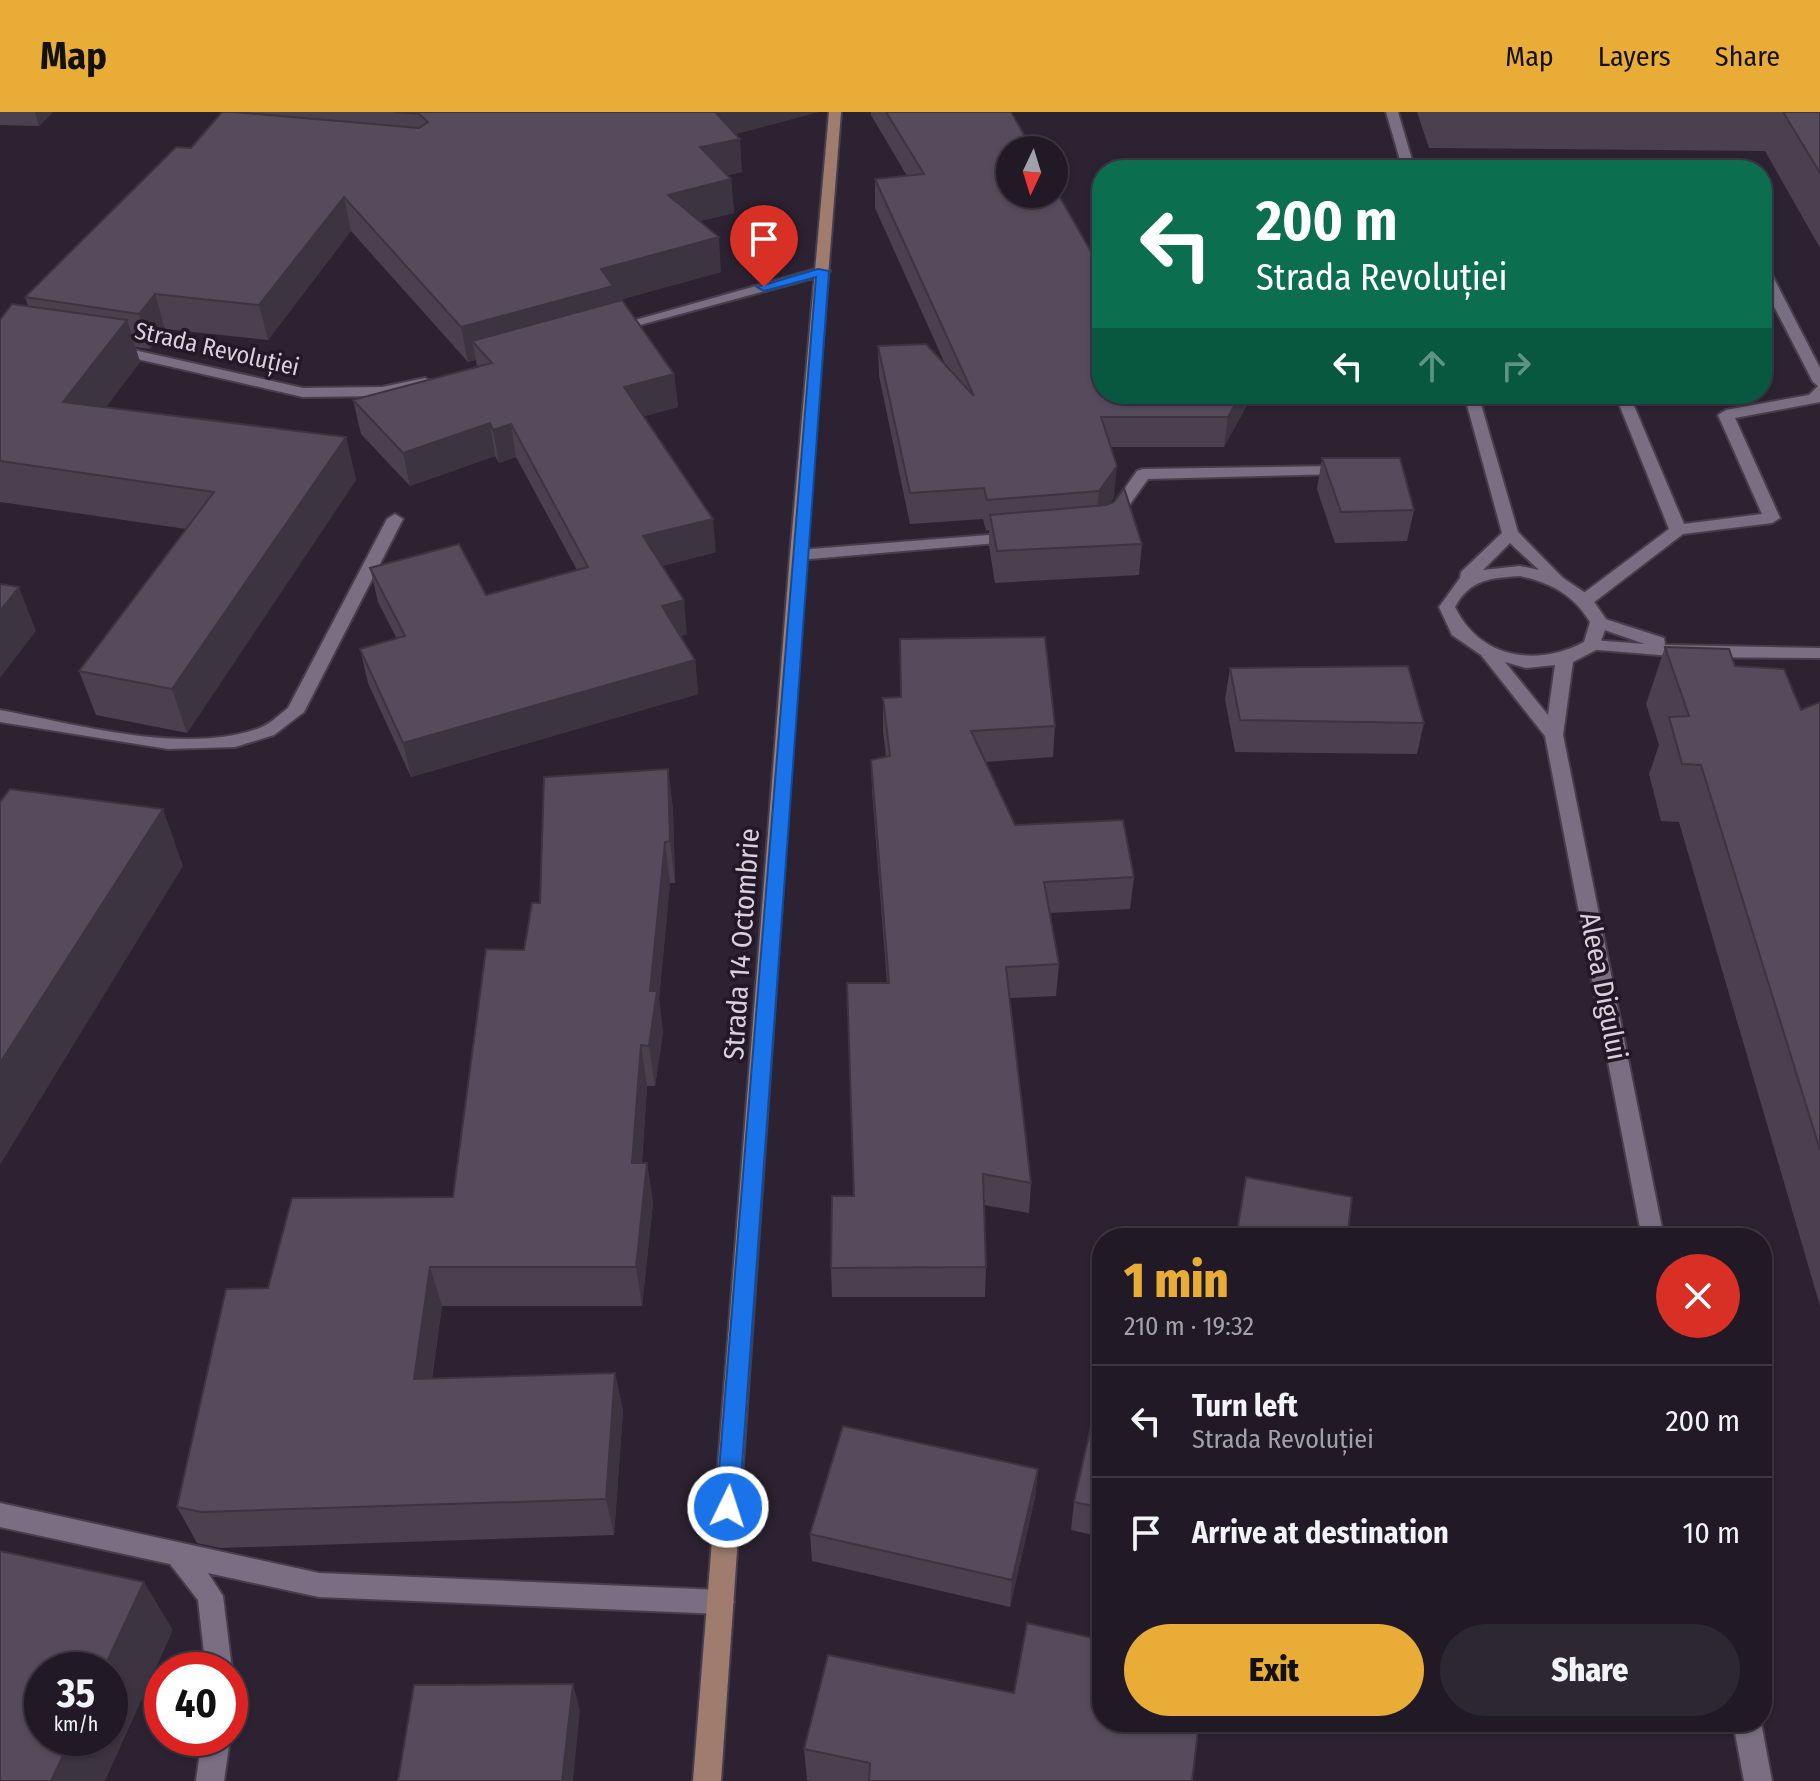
<!DOCTYPE html>
<meta charset="utf-8">
<style>
:root{--surface:#211a26;--page:#2d2732;--text:#f1f3f6;--muted:#a2a1a7;--line:#3e3843;--accent:#e8ac37}
body{margin:0;font-family:"Fira Sans Condensed",sans-serif;background:var(--page);color:var(--text);height:100vh;display:flex;flex-direction:column;font-size:30px;white-space:nowrap}
*{box-sizing:border-box;margin:0}
p{font-size:26px;color:var(--muted)}
.icon{flex:none;width:44px;height:44px;fill:none;stroke:currentColor;stroke-width:2;stroke-linecap:round;stroke-linejoin:round}
.map{position:relative;flex:1;overflow:hidden}
.drawer{position:absolute;left:1092px;top:1116px;width:680px;height:504px;display:flex;flex-direction:column;background:var(--surface);border-radius:32px;box-shadow:0 2px 6px #0004,0 0 0 2px var(--line)}
.drawer>*{flex:none}
.top-card{position:absolute;left:1092px;top:48px;width:680px;height:244px;border-radius:32px;box-shadow:0 2px 6px #0004,0 0 0 2px var(--line);background:#0b6e4f;color:#fff;overflow:hidden}
.needle{width:52px;rotate:184deg}
.fabs{position:absolute;left:996px;top:24px;display:grid;gap:16px}
.fabs a{display:grid;place-items:center;width:72px;height:72px;border-radius:50%;background:var(--surface);box-shadow:0 2px 6px #0004,0 0 0 2px var(--line);font-size:40px}
.speed{position:absolute;left:24px;top:1540px;display:flex;gap:16px;font-size:40px;font-weight:700;text-align:center}
.speed>*{display:grid;place-content:center;width:104px;height:104px;border-radius:50%;background:var(--surface);box-shadow:0 2px 6px #0004,0 0 0 2px var(--line);line-height:1}
.speed small{font-size:20px;font-weight:400}
.speed .limit{border:12px solid #d22;background:#fff;color:#111}
.pin{position:absolute;display:grid;place-items:center;width:68px;height:68px;color:#fff;margin:-82px -34px;border-radius:50% 50% 50% 0;rotate:-45deg;box-shadow:0 0 8px #0007}
.pin .icon{rotate:45deg}
.me{position:absolute;width:88px;margin:-44px;rotate:4deg;stroke-linejoin:round;filter:drop-shadow(0 0 6px #0008)}
.turn{display:flex;align-items:center;gap:28px;height:168px;padding:0 32px;font-size:36px}
.turn .icon{width:104px;height:104px;stroke-width:2.5}
.turn b{display:block;font-size:56px;line-height:68px}
.lanes{display:flex;align-items:center;height:76px;padding:0 32px;background:#0003;justify-content:center;gap:40px;direction:ltr}
.lanes .off{opacity:.35}
.round{display:grid;place-items:center;flex:none;width:84px;height:84px;border-radius:42px;background:var(--page)}
.overview{display:flex;align-items:center;justify-content:space-between;height:136px;padding:0 32px}
h1{font-size:48px;font-weight:800;line-height:60px;color:var(--accent)}
.primary-button{display:flex;gap:16px;margin-top:auto;padding:16px 32px}
.primary-button a{flex:1;height:92px;border-radius:48px;background:var(--accent);color:#111;font-size:32px;font-weight:800;line-height:92px;text-align:center}
.primary-button a+a{background:var(--page);color:var(--text)}
ul{padding:0;list-style:none}
li{display:flex;align-items:center;gap:24px;height:112px;padding:0 32px;border-top:2px solid var(--line)}
li div{flex:1}
li b{display:block;font-size:30px}
li em{font-style:normal}
header{display:flex;align-items:center;gap:48px;box-sizing:border-box;height:112px;padding:0 40px;background:var(--accent);color:#111}
header strong{font-size:38px}
nav{display:flex;gap:44px;margin-inline-start:auto;font-size:28px}
.map>svg:first-child{display:block}
.lines{fill:none;stroke-linecap:round;stroke-linejoin:round}
.lane-casing{stroke:#473e4d;stroke-width:4}
.street-casing{stroke:#473e4d;stroke-width:4}
.secondary-casing{stroke:#473e4d;stroke-width:4}
.lane{fill:#7a6e82;fill-rule:evenodd}
.street{fill:#7a6e82;fill-rule:evenodd}
.secondary{fill:#a07c6f;fill-rule:evenodd}
.wall{fill:#4a4050}
.shaded-wall{fill:#3c3441}
.building{fill:#564b5d;stroke:#3c3441;stroke-width:2}
.route{fill:#1a73e8;stroke:#114b97;stroke-width:2}
.labels{text-anchor:middle;stroke-width:7;stroke-linejoin:round;paint-order:stroke}
.far-street-label{font-size:24px;fill:#d8d1dd;stroke:#221828}
.street-label{font-size:28px;fill:#d8d1dd;stroke:#221828}
</style>
<header>
<strong>Map</strong>
<nav><a>Map</a><a>Layers</a><a>Share</a></nav>
</header>
<div class="map">
<svg width="1820" height="1669" viewBox="0 0 1820 1669">
<rect width="100%" height="100%" fill="#2c2232"/>
<g class="lines">
<g class="lane-casing">
<path id="lane" d="M 1762,153 L 1769,157 L 1820,256 L 1820,290 L 1735,306 L 1780,406 L 1772,411 L 1683,422 L 1593,491 L 1581,491 L 1581,483 L 1669,417 L 1615,282 L 1629,282 L 1684,412 L 1762,402 L 1718,303 L 1726,298 L 1809,283 L 1818,274 L 1813,270 L 1762,171 Z
M 1333,354 L 1339,356 L 1339,362 L 1148,367 L 1118,409 L 1112,411 L 1104,406 L 1137,359 L 1143,357 Z
M 395,402 L 403,407 L 304,600 L 274,623 L 235,635 L 168,637 L 0,610 L 0,598 C 77,612 181,643 257,617 C 269,613 278,604 288,596 L 387,407 Z
M 1014,421 L 1020,423 L 1020,429 L 798,448 L 790,443 L 798,438 Z
M 1599,505 L 1664,526 L 1665,533 L 1820,536 L 1820,546 L 1684,545 L 1586,537 L 1583,533 L 1586,529 L 1592,528 L 1645,532 L 1593,514 L 1593,506 Z
M 0,1391 L 319,1461 L 721,1478 L 730,1481 L 734,1490 L 730,1499 L 721,1502 L 319,1485 L 208,1461 L 223,1484 L 232,1558 L 230,1563 L 230,1558 L 206,1558 L 198,1488 L 170,1452 L 0,1415 Z
M 202,1626 L 230,1626 L 224,1669 L 196,1669 Z"/>
</g>
<g class="street-casing">
<path id="street" d="M 1386,0 L 1398,0 L 1415,58 L 1403,58 Z
M 823,155 L 830,159 L 828,162 L 614,220 L 607,216 Z
M 112,233 L 303,276 L 382,275 L 425,266 L 432,270 L 382,284 L 303,285 L 107,240 L 107,234 Z
M 1464,282 L 1478,282 L 1518,420 L 1563,466 L 1590,484 L 1608,510 L 1598,537 L 1573,550 L 1563,623 L 1664,1126 L 1642,1126 L 1545,624 L 1481,543 L 1452,523 L 1439,495 L 1460,466 L 1461,460 L 1502,421 ZM 1510,431 L 1539,458 L 1520,454 L 1483,458 ZM 1520,464 C 1551,471 1573,482 1590,510 L 1584,530 C 1537,555 1480,547 1455,495 C 1470,467 1491,466 1520,464 ZM 1505,550 L 1526,556 L 1555,553 L 1548,603 Z
M 1733,1610 L 1761,1610 L 1772,1669 L 1744,1669 Z"/>
</g>
<g class="secondary-casing">
<path id="secondary" d="M 829,0 L 841,0 L 806,443 L 721,1669 L 693,1669 L 790,443 Z"/>
</g>
<use href="#lane" class="lane"/>
<use href="#street" class="street"/>
<use href="#secondary" class="secondary"/>
</g>
<path class="wall" d="M 0,0 L 53,0 L 39,14 L 0,13 Z
M 222,0 L 818,0 L 736,22 L 742,60 L 727,63 L 731,67 L 734,101 L 699,109 L 721,160 L 615,189 L 674,262 L 678,295 L 644,304 L 716,440 L 662,454 L 687,522 L 680,524 L 695,548 L 698,582 L 411,665 L 368,571 L 360,537 L 397,527 L 378,490 L 370,456 L 486,483 L 577,458 L 516,345 L 499,351 L 495,344 L 410,374 L 361,322 L 353,288 L 477,255 L 476,248 L 468,250 L 351,119 L 268,228 L 165,217 L 150,237 L 135,235 L 140,250 L 106,295 L 346,325 L 356,368 L 187,621 L 96,603 L 79,559 L 186,417 L 0,390 L 0,208 L 28,194 L 25,185 L 191,36 Z
M 871,0 L 1011,0 L 1097,150 L 1253,282 L 1224,335 L 1111,335 L 1114,385 L 1109,392 L 1142,432 L 1139,463 L 995,471 L 989,434 L 989,418 L 986,419 L 983,407 L 910,412 L 879,264 L 878,234 L 946,254 L 875,96 L 875,67 L 907,64 L 871,3 Z
M 1417,0 L 1820,0 L 1820,136 L 1765,39 L 1429,36 Z
M 1322,346 L 1414,398 L 1407,429 L 1335,431 L 1317,377 Z
M 1665,535 L 1735,554 L 1801,598 L 1820,590 L 1820,1194 L 1679,710 L 1661,709 L 1649,662 L 1659,633 L 1646,592 Z
M 1230,556 L 1424,611 L 1417,642 L 1235,640 L 1225,587 Z
M 883,586 L 1055,614 L 1053,645 L 986,650 L 1015,713 L 1134,765 L 1130,797 L 1050,801 L 1059,852 L 1056,884 L 1010,886 L 1031,1071 L 1029,1101 L 984,1093 L 986,1155 L 985,1185 L 832,1185 L 831,1156 L 854,1084 L 887,871 L 872,679 L 871,648 L 886,645 L 883,618 Z
M 668,657 L 673,698 L 675,771 L 670,771 L 659,887 L 663,920 L 655,974 L 647,974 L 642,1051 L 647,1051 L 653,1091 L 642,1194 L 442,1194 L 432,1267 L 615,1261 L 623,1299 L 614,1423 L 220,1436 L 197,1431 L 177,1395 L 268,1176 L 453,1085 L 524,838 L 540,791 Z
M 1102,1265 L 1102,1425 L 1071,1418 L 1074,1390 Z
M 1038,1357 L 1035,1386 L 1010,1495 L 812,1449 L 810,1422 Z
M 804,1637 L 1192,1669 L 811,1669 L 807,1668 Z"/>
<path class="shaded-wall" d="M 35,0 L 53,0 L 39,14 Z
M 711,0 L 818,0 L 713,28 Z
M 740,27 L 742,60 L 703,69 L 700,35 Z
M 731,67 L 734,101 L 671,116 L 668,83 Z
M 344,85 L 351,119 L 268,228 L 259,193 Z
M 719,125 L 721,160 L 472,229 L 476,248 L 468,250 L 461,215 L 601,157 Z
M 155,182 L 165,217 L 150,237 L 139,202 Z
M 127,208 L 140,250 L 77,333 L 63,290 Z
M 674,262 L 678,295 L 628,309 L 624,275 Z
M 1241,282 L 1253,282 L 1224,335 L 1228,305 Z
M 490,311 L 495,344 L 410,374 L 403,341 Z
M 511,312 L 516,345 L 499,351 L 493,318 Z
M 346,325 L 356,368 L 187,621 L 172,577 Z
M 1117,354 L 1114,385 L 1096,409 L 1099,379 Z
M 713,407 L 716,440 L 647,458 L 643,424 Z
M 19,475 L 36,519 L 0,566 L 0,499 Z
M 684,488 L 687,522 L 666,528 L 662,494 Z
M 695,548 L 698,582 L 411,665 L 403,631 Z
M 668,657 L 673,698 L 675,771 L 670,729 Z
M 163,697 L 183,754 L 0,1053 L 0,951 Z
M 665,730 L 670,771 L 659,887 L 663,920 L 655,974 L 649,934 L 650,879 Z
M 641,933 L 647,974 L 639,1091 L 632,1051 Z
M 647,1051 L 653,1091 L 642,1194 L 636,1155 Z
M 430,1155 L 442,1194 L 426,1305 L 414,1267 Z
M 615,1261 L 623,1299 L 614,1423 L 606,1387 Z
M 1038,1357 L 1035,1386 L 1010,1495 L 1012,1468 Z
M 144,1470 L 173,1518 L 105,1669 L 51,1669 L 71,1626 L 110,1626 L 110,1558 L 103,1558 Z
M 573,1572 L 580,1598 L 573,1669 L 562,1669 Z"/>
<path class="building" d="M 222,0 L 234,0 L 419,16 L 428,10 L 419,2 L 395,0 L 715,0 L 740,27 L 700,35 L 731,67 L 668,83 L 719,125 L 601,157 L 613,174 L 461,215 L 344,85 L 259,193 L 155,182 L 139,202 L 25,185 L 176,35 L 191,36 Z
M 886,0 L 1011,0 L 1033,38 L 1010,38 L 1010,82 L 1054,82 L 1054,75 L 1097,150 L 1102,150 L 1102,282 L 1241,282 L 1228,305 L 1101,305 L 1117,354 L 1099,379 L 987,388 L 984,376 L 910,381 L 878,234 L 926,232 L 974,284 L 875,67 L 924,62 Z
M 1783,0 L 1820,0 L 1820,61 Z
M 622,188 L 674,262 L 624,275 L 713,407 L 643,424 L 684,488 L 662,494 L 695,548 L 403,631 L 360,537 L 405,524 L 370,456 L 459,432 L 486,483 L 588,455 L 511,312 L 493,318 L 490,311 L 403,341 L 353,288 L 492,251 L 472,229 Z
M 12,192 L 127,208 L 63,290 L 346,325 L 172,577 L 79,559 L 214,380 L 0,349 L 0,208 Z
M 1322,346 L 1400,346 L 1414,398 L 1341,400 Z
M 1124,376 L 1142,432 L 997,439 L 990,403 L 1106,393 L 1114,390 Z
M 0,472 L 19,475 L 0,499 Z
M 1045,525 L 1055,614 L 971,619 L 1015,713 L 1123,708 L 1134,765 L 1044,770 L 1059,852 L 1006,855 L 1031,1071 L 983,1062 L 986,1155 L 831,1156 L 832,1084 L 854,1084 L 847,871 L 889,871 L 871,648 L 890,644 L 883,586 L 901,585 L 900,527 Z
M 1665,535 L 1729,537 L 1735,554 L 1784,557 L 1801,598 L 1820,590 L 1820,1038 L 1701,653 L 1682,652 L 1669,605 L 1689,604 Z
M 1408,554 L 1424,611 L 1240,608 L 1230,556 Z
M 668,657 L 670,729 L 665,730 L 650,879 L 657,879 L 649,934 L 641,933 L 632,1051 L 647,1051 L 636,1155 L 430,1155 L 414,1267 L 615,1261 L 606,1387 L 201,1400 L 177,1395 L 226,1177 L 268,1176 L 292,1086 L 453,1085 L 486,837 L 524,838 L 532,791 L 540,791 L 544,665 Z
M 10,677 L 163,697 L 0,951 L 0,690 Z
M 1246,1065 L 1352,1085 L 1347,1126 L 1236,1126 Z
M 1102,1265 L 1102,1396 L 1074,1390 Z
M 843,1314 L 1038,1357 L 1012,1468 L 810,1422 Z
M 0,1439 L 144,1470 L 103,1558 L 42,1558 L 42,1626 L 71,1626 L 51,1669 L 0,1669 Z
M 1027,1511 L 1102,1528 L 1102,1610 L 1199,1610 L 1192,1669 L 869,1669 L 870,1651 L 804,1637 L 828,1543 L 1014,1581 Z
M 573,1572 L 562,1669 L 398,1669 L 414,1573 Z"/>
<path class="route" d="M 818,157 L 829,159 L 739,1395 L 736,1402 L 728,1405 L 720,1402 L 716,1395 L 816,165 L 764,179 L 757,175 Z"/>
<g class="labels">
<g class="far-street-label">
<text transform="translate(217 237) rotate(13)" y="8">Strada Revoluției</text>
</g>
<g class="street-label">
<text transform="translate(741 832) rotate(-86)" y="10">Strada 14 Octombrie</text>
<text transform="translate(1604 874) rotate(79)" y="10">Aleea Digului</text>
</g>
</g>
</svg>
<div class="fabs">
<a><svg class="needle" viewBox="-14 -14 28 28"><path d="M0-13l5 13h-10z" fill="#e53935"/><path d="M0 13l5-13h-10z" fill="#a2a1a7"/></svg></a>
</div>
<div class="speed"><div>35<small>km/h</small></div><div class="limit">40</div></div>
<div class="pin" style="left:764px;top:175px;background:#d93025"><svg class="icon" aria-label="arrive" viewBox="0 0 24 24"><path d="M6 21V4h12l-3 4 3 4H6"/></svg></div>
<svg class="me" style="left:728px;top:1395px" viewBox="-20 -20 40 40"><circle r="17" fill="#1a73e8" stroke="#fff" stroke-width="3"/><path d="M0-11L8 9 0 5-8 9z" fill="#fff"/></svg>
<div class="top-card">
<div class="turn"><svg class="icon" aria-label="left" viewBox="0 0 24 24"><path d="M17 20v-9H6M10 6l-5 5 5 5"/></svg><div><b>200 m</b>Strada Revoluției</div></div>
<div class="lanes"><svg class="icon" aria-label="left" viewBox="0 0 24 24"><path d="M17 20v-9H6M10 6l-5 5 5 5"/></svg><svg class="icon off" aria-label="ahead" viewBox="0 0 24 24"><path d="M12 20V5M6 11l6-6 6 6"/></svg><svg class="icon off" aria-label="right" viewBox="0 0 24 24"><path d="M7 20v-9h11M14 6l5 5-5 5"/></svg></div>
</div>
<section class="drawer">
<div class="overview"><div><h1>1 min</h1><p>210 m · 19:32</p></div><a class="round" style="background:#d93025;color:#fff"><svg class="icon" aria-label="close" viewBox="0 0 24 24"><path d="M6 6l12 12M18 6L6 18"/></svg></a></div>
<ul>
<li><svg class="icon" aria-label="left" viewBox="0 0 24 24"><path d="M17 20v-9H6M10 6l-5 5 5 5"/></svg><div><b>Turn left</b><p>Strada Revoluției</p></div><em>200 m</em></li>
<li><svg class="icon" aria-label="arrive" viewBox="0 0 24 24"><path d="M6 21V4h12l-3 4 3 4H6"/></svg><div><b>Arrive at destination</b></div><em>10 m</em></li>
</ul>
<div class="primary-button"><a>Exit</a><a>Share</a></div>
</section>
</div>
